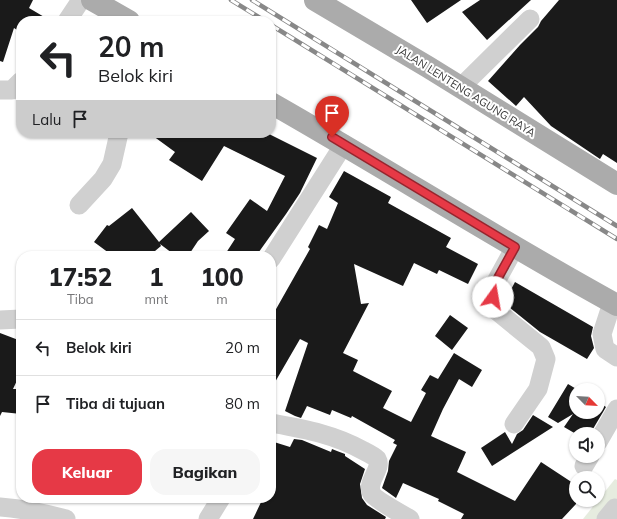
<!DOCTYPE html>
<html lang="id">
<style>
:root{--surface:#fff;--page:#f6f6f6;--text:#202124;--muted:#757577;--line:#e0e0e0;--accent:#e63946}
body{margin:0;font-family:Mulish,sans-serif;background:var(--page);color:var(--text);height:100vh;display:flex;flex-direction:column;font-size:15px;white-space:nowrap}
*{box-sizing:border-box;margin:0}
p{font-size:13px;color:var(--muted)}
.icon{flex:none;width:22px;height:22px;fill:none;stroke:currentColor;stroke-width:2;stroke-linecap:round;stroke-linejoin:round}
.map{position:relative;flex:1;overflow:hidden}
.panel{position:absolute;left:16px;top:251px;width:260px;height:252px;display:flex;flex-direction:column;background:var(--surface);border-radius:16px;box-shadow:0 1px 3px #0004}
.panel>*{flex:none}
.guide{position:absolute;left:16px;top:16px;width:260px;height:122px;border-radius:16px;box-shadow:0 1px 3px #0004;background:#fff;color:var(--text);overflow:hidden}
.needle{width:26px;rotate:114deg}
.buttons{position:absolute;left:569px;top:383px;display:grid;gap:8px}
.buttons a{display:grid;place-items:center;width:36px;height:36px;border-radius:50%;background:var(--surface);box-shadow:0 1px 3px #0004;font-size:20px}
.pin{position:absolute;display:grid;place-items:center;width:34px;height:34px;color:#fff;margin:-41px -17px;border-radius:50% 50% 50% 0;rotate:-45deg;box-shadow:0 0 4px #0007}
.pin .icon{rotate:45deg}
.me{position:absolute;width:44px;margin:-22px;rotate:13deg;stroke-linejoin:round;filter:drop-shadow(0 0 3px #0008)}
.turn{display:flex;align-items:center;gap:14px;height:84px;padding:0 16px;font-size:18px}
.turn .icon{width:52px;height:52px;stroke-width:2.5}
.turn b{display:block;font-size:28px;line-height:34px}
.then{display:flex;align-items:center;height:38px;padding:0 16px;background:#0003;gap:8px;font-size:15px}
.eta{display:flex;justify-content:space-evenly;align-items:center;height:68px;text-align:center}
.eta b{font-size:24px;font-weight:800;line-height:28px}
.action{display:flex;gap:8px;margin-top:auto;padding:8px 16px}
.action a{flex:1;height:46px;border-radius:16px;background:var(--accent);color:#fff;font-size:16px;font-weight:800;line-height:46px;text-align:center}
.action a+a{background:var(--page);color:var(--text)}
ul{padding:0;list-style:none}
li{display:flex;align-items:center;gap:12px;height:56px;padding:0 16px;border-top:1px solid var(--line)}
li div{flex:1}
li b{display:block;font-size:15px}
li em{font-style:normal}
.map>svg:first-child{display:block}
.green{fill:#e6ecdf}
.building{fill:#1a1a1a}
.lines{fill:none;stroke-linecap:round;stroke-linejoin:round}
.minor{stroke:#d0d0d0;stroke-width:19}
.major{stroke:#ababab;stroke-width:22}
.rail-casing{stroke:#888;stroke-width:4.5}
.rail{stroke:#fff;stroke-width:3;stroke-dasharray:9;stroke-linecap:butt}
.route-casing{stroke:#96252e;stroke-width:10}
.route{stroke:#e63946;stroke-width:7}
.labels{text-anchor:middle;stroke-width:4;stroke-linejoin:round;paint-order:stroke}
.street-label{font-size:11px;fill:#333;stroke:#fff}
</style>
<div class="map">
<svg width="617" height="519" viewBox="0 0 617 519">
<rect width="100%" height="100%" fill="#fff"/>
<path class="green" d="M 615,479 L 617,480 L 617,519 L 583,519 Z"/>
<path class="building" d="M 0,0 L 33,0 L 29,8 L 51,21 L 21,21 L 17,30 L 14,28 L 3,62 L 0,61 Z
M 411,0 L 461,0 L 427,23 Z
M 480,0 L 531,0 L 487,40 L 462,12 Z
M 559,0 L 617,0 L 617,163 L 603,154 L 600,159 L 551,126 L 524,97 L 516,106 L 488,81 L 520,45 L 538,27 L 541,21 Z
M 149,133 L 267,133 L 317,158 L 300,193 L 286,214 L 256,256 L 224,256 L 235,239 L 226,233 L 250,199 L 267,211 L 285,176 L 224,146 L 202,181 L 169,160 L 175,152 Z
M 344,171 L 391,197 L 388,203 L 451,238 L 446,247 L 478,264 L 468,284 L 439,270 L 437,274 L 414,263 L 403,286 L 354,264 L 361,304 L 369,303 L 343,353 L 358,360 L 353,371 L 392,391 L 383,408 L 411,422 L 426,393 L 421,390 L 430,375 L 438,379 L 454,353 L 482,370 L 472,387 L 459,379 L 443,409 L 431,436 L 466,452 L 457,472 L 515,501 L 541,462 L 576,485 L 576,504 L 562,519 L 461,519 L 464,514 L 438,501 L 439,499 L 403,483 L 396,498 L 382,488 L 388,471 L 389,461 L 397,445 L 393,443 L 395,440 L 352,416 L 351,418 L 332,410 L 330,415 L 307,406 L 301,418 L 295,416 L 285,411 L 308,343 L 300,339 L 271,389 L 271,318 L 310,249 L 308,247 L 319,225 L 327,229 L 338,203 L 329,197 Z
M 132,208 L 159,242 L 191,212 L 209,231 L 198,241 L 188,256 L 176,256 L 160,244 L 161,246 L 149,256 L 113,256 L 94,242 L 107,225 L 109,226 Z
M 515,282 L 593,327 L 591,336 L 594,348 L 587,359 L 540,332 L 504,303 Z
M 450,315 L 468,328 L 452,350 L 435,336 Z
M 0,333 L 21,341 L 21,372 L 13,389 L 21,389 L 21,414 L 2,412 L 0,416 Z
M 568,384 L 578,390 L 576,390 L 576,412 L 598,412 L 598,402 L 606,407 L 590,434 L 576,434 L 564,427 L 573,414 L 558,423 L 548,417 Z
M 533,415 L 553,427 L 492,466 L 481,448 L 505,432 L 512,444 L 517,434 L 523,430 Z
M 294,439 L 302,440 L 331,452 L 332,449 L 337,451 L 345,454 L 345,456 L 365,469 L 360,484 L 362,498 L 367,505 L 386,517 L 385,519 L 253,519 L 263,498 L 271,498 L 271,452 L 274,442 L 290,447 Z"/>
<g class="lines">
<path class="minor" d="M 67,21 L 81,0
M 461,87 L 530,19
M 0,90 L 12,90 L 21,81
M 79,205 L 103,179 L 112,164 L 119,133
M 271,259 L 344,144
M 612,303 L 602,334 L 605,349 L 617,357
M 0,320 L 21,319
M 271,423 C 304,429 334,434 364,451 C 368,453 374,456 377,459 C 383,469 365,482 372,494 C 375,499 403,515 410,519
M 514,424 L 538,389 L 546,359 L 541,347 L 493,308 L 493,287 L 515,247
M 598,442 L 617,409
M 584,466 L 590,456
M 0,507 C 23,509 44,513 66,519
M 208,519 L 221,498
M 606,519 L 615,508"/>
<path class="major" d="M 92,0 L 129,21
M 315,0 L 428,67 L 617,184
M 271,103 C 387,169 500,241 617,305"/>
<g class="rail-casing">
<path id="rail" d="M 231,0 L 265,21
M 252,0 L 617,226
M 271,25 L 617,239"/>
</g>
<use href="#rail" class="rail"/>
</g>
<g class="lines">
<g class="route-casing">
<path id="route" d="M 332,137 L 515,247 L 493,287 L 493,297"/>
</g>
<use href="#route" class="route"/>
</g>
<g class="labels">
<g class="street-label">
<text transform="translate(466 91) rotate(32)" y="4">JALAN LENTENG AGUNG RAYA</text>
</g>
</g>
</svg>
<div class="buttons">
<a><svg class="needle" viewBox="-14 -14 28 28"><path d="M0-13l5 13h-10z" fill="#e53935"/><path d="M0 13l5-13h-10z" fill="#757577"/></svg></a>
<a><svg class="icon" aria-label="sound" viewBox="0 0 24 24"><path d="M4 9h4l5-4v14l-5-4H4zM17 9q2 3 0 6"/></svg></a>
<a><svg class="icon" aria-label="search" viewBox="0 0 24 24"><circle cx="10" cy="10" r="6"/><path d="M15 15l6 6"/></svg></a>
</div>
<div class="pin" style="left:332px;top:137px;background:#d93025"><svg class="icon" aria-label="arrive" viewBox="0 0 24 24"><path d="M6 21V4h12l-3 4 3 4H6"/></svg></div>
<svg class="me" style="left:493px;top:297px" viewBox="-20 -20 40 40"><circle r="19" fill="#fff"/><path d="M0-13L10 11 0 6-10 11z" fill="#e63946"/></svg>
<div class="guide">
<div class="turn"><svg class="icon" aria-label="left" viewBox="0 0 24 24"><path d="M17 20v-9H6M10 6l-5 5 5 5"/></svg><div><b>20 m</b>Belok kiri</div></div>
<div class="then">Lalu<svg class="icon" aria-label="arrive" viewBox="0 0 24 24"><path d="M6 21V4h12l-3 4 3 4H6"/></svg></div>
</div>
<section class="panel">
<div class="eta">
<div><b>17:52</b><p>Tiba</p></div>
<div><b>1</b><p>mnt</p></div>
<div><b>100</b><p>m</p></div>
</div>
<ul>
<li><svg class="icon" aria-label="left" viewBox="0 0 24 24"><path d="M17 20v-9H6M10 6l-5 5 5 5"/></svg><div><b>Belok kiri</b></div><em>20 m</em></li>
<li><svg class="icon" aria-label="arrive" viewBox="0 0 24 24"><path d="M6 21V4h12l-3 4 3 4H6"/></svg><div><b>Tiba di tujuan</b></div><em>80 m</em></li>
</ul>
<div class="action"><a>Keluar</a><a>Bagikan</a></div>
</section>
</div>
